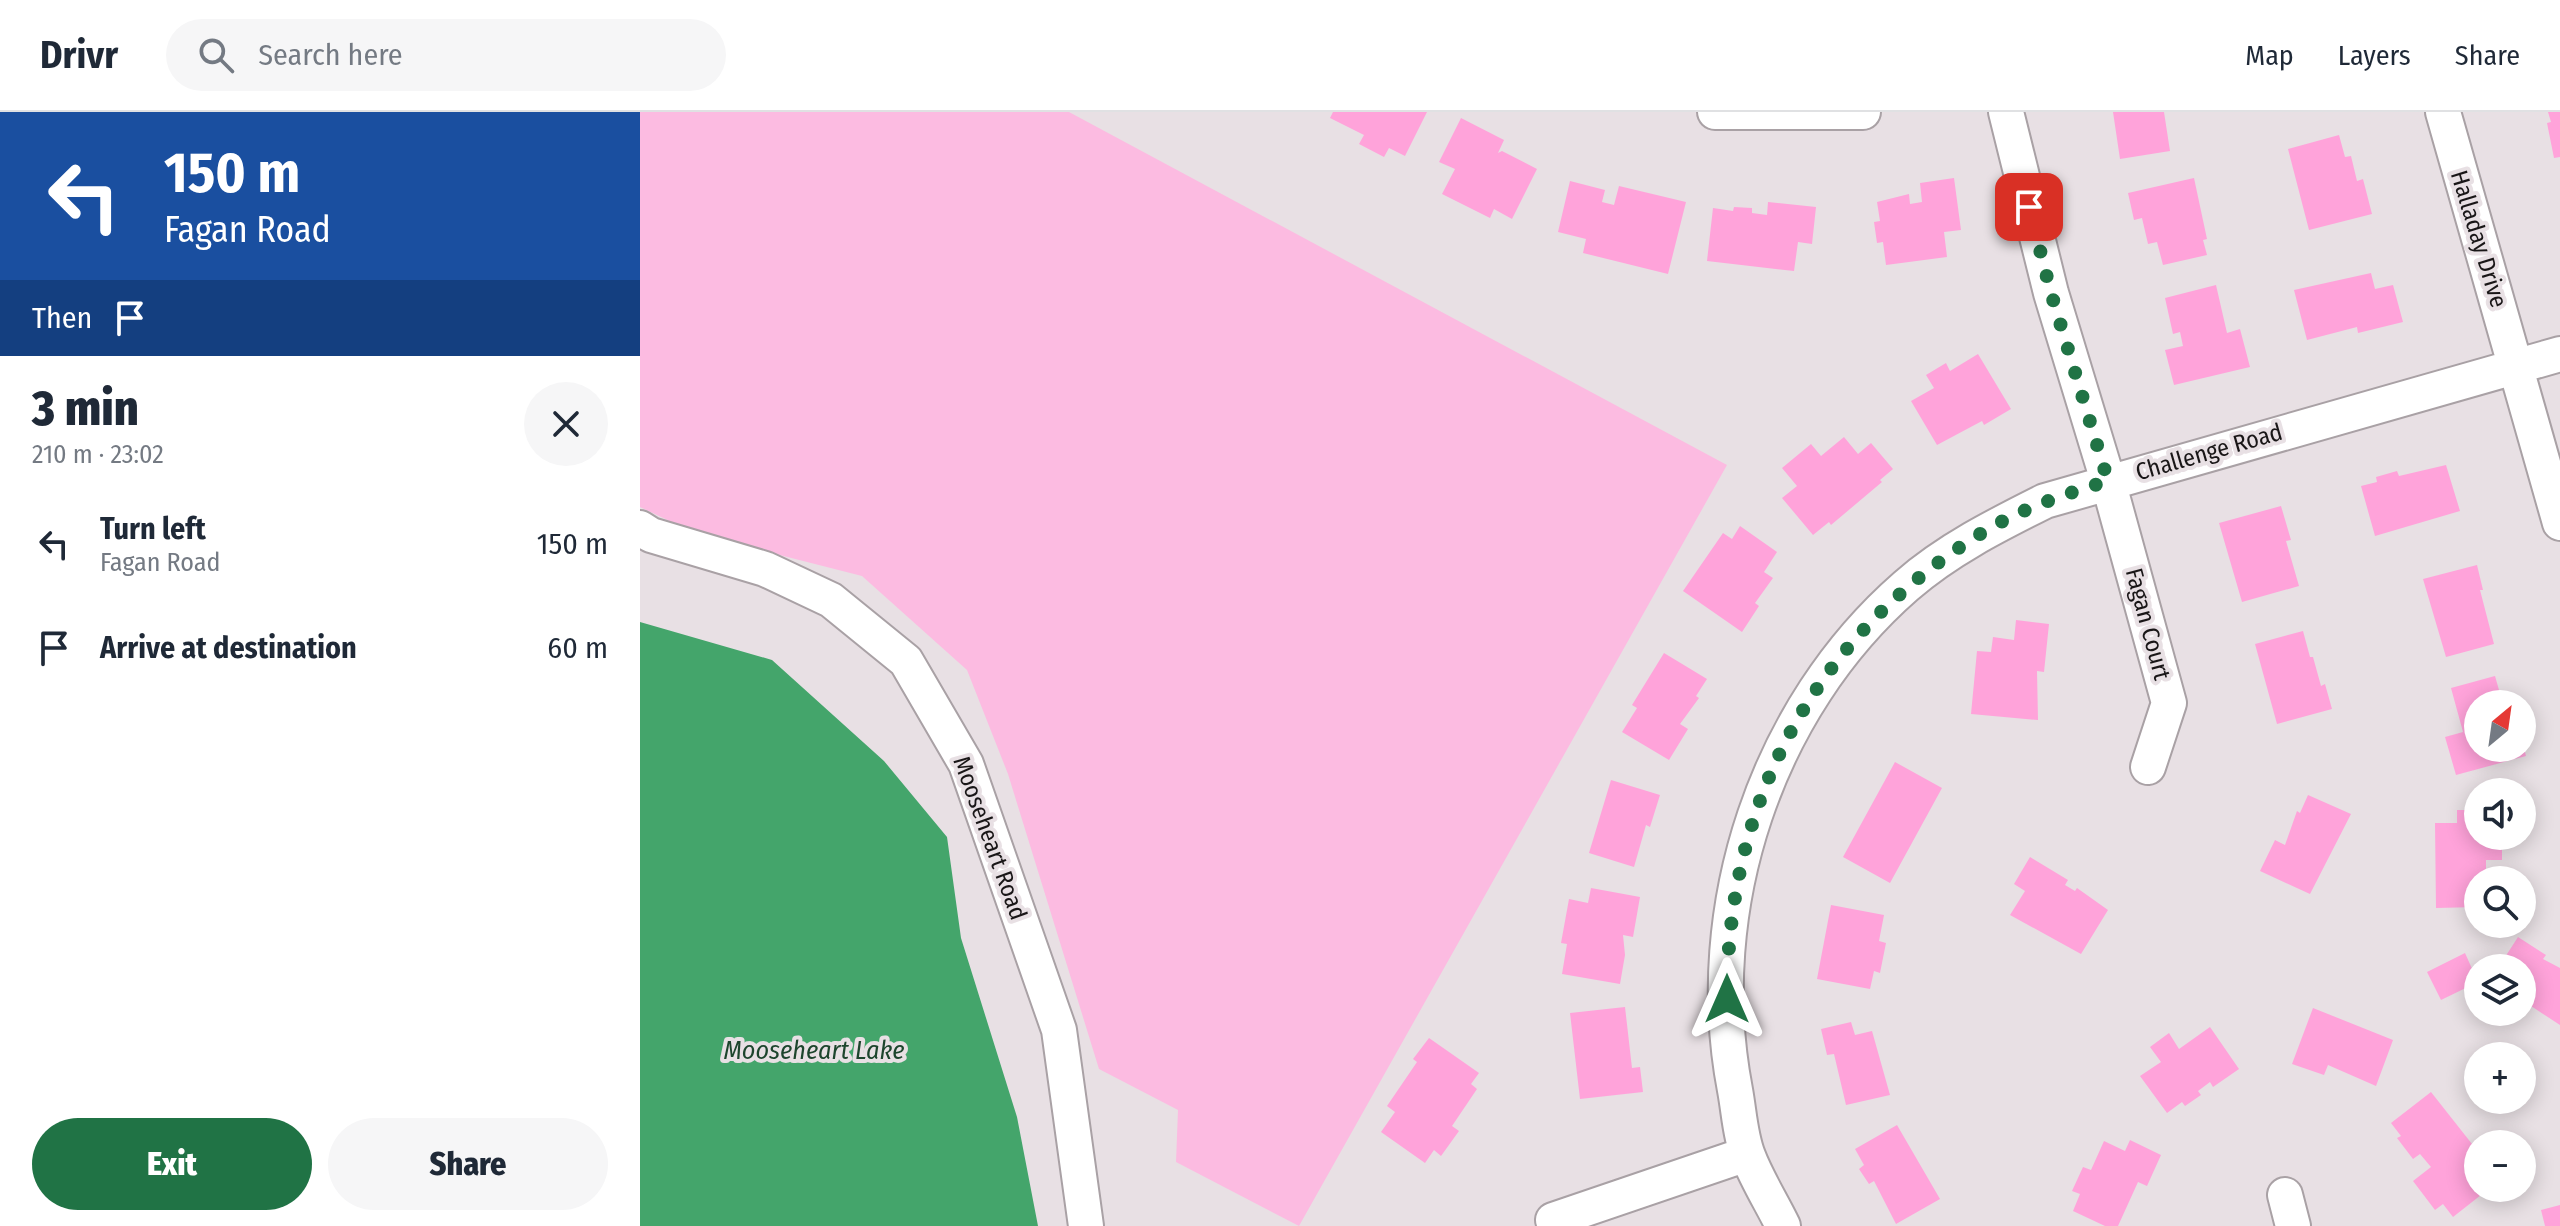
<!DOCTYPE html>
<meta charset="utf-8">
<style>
:root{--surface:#fff;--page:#f6f6f7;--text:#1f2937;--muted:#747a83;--line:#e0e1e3;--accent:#207345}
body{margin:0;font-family:"Fira Sans Condensed",sans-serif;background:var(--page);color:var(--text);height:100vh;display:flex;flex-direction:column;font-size:30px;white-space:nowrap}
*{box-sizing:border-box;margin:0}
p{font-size:26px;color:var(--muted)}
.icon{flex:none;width:44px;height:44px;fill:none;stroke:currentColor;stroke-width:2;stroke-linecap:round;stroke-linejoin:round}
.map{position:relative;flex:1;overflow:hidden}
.details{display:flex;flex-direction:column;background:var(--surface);width:640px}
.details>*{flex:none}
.guide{background:#1a4fa0;color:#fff;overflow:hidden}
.needle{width:52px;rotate:29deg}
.controls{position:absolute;left:1824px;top:578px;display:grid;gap:16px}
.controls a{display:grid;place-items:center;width:72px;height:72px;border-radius:50%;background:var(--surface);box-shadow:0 4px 20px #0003;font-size:40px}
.pin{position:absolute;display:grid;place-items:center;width:68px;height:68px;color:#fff;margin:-34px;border-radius:16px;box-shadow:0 4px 12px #0006}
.me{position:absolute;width:88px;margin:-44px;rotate:0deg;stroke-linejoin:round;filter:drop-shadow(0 0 6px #0008)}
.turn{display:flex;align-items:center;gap:28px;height:168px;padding:0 32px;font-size:36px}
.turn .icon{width:104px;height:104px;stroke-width:2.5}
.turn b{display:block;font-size:56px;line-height:68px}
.then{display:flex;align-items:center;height:76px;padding:0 32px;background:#0003;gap:16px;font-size:30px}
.round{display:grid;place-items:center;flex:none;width:84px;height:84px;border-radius:42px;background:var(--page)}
.head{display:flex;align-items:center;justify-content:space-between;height:136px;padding:0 32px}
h1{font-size:48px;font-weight:800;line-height:60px}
.primary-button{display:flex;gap:16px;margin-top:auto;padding:16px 32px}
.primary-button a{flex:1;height:92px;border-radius:48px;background:var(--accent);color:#fff;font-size:32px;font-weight:800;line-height:92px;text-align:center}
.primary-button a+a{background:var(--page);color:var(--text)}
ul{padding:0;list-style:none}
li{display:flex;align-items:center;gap:24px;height:104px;padding:0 32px}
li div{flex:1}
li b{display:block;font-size:30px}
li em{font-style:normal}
header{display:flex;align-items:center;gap:48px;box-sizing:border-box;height:112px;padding:0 40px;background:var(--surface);border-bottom:2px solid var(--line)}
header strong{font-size:38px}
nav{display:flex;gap:44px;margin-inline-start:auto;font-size:28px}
.search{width:560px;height:72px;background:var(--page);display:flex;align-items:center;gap:20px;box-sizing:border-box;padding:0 28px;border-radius:44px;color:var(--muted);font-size:30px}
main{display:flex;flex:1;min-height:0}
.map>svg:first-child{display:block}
.green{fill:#fcbbe1}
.water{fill:#44a56b}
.building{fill:#ffa3da}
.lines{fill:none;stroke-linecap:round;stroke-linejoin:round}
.street-casing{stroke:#a9a1a5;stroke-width:38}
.street{stroke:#fff;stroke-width:34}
.route{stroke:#207345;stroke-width:14;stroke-dasharray:0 25.2}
.labels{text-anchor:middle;stroke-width:8;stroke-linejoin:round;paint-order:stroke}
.street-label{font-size:24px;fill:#191617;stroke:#e8e0e4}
.water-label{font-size:26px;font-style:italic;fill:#1d452d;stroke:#e8e0e4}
</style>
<header>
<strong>Drivr</strong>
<div class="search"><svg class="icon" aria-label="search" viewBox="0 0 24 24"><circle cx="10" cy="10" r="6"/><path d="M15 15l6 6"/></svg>Search here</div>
<nav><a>Map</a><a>Layers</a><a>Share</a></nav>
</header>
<main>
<section class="details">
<div class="guide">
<div class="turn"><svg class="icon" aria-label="left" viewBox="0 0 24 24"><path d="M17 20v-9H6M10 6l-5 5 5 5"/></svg><div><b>150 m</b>Fagan Road</div></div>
<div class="then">Then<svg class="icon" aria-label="arrive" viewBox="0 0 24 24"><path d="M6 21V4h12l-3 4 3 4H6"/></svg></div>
</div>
<div class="head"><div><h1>3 min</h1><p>210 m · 23:02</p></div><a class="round"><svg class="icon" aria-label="close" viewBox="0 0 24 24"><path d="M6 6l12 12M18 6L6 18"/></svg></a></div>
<ul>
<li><svg class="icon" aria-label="left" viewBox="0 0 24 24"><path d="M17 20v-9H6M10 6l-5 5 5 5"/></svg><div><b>Turn left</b><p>Fagan Road</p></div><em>150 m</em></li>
<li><svg class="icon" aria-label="arrive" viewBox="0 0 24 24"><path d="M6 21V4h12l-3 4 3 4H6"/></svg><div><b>Arrive at destination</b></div><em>60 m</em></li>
</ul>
<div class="primary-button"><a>Exit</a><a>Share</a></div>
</section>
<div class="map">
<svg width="1920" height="1114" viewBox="0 0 1920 1114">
<rect width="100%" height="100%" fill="#e8e0e4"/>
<path class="green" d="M 0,0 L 429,0 L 1087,353 L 659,1114 L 536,1050 L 538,998 L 459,957 L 368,662 L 327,558 L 222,464 L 57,422 L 0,395 Z"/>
<path class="water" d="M 0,510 L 132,548 L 244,649 L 307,725 L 321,826 L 377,1005 L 398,1114 L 0,1114 Z"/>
<path class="building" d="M 693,0 L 787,0 L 765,44 L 749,36 L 744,45 L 719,32 L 724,23 L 690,6 Z
M 1473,0 L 1524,0 L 1530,39 L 1480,47 Z
M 1908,0 L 1920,0 L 1920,45 L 1914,46 L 1907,11 L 1911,10 Z
M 821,6 L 864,28 L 858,41 L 862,39 L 897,57 L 872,107 L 854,97 L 850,106 L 802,82 L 815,57 L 799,50 Z
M 1699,23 L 1705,45 L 1711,44 L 1717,69 L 1723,67 L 1732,102 L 1669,118 L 1648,37 Z
M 1314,66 L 1321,118 L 1304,120 L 1307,145 L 1246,153 L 1243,130 L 1237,131 L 1234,110 L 1240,109 L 1237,90 L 1269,82 L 1270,92 L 1282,90 L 1280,71 Z
M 1554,66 L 1567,127 L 1563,128 L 1567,143 L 1523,153 L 1517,130 L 1508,132 L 1502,106 L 1494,108 L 1488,81 Z
M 930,69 L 965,78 L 962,90 L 974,93 L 979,74 L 1046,90 L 1028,162 L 943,141 L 946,127 L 918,120 Z
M 1128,90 L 1176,95 L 1172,132 L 1158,130 L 1154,159 L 1067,149 L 1073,96 L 1093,99 L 1094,95 L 1112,96 L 1112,101 L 1127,103 Z
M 1731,161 L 1735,177 L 1753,173 L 1763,210 L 1718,221 L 1717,215 L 1667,228 L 1654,178 Z
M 1576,173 L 1587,221 L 1600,217 L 1610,255 L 1534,273 L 1525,238 L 1543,234 L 1540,220 L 1533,222 L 1525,186 Z
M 1338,242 L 1371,297 L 1344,313 L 1342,309 L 1297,333 L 1271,289 L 1294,276 L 1286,263 L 1306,251 L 1310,259 Z
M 1204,325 L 1218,342 L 1231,331 L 1253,357 L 1240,368 L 1242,370 L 1191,413 L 1189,410 L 1173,423 L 1142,386 L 1157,374 L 1142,356 L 1171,332 L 1181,344 Z
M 1806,353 L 1820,399 L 1735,424 L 1721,374 L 1737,370 L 1736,365 L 1757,359 L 1759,364 Z
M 1641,394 L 1651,428 L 1646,429 L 1659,474 L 1602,490 L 1579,411 Z
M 1100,414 L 1137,440 L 1124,460 L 1133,466 L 1115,491 L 1119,494 L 1102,520 L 1043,479 L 1083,421 L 1092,427 Z
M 1837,453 L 1843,478 L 1840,478 L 1854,532 L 1806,545 L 1783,467 Z
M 1376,508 L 1409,512 L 1404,560 L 1397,559 L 1398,608 L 1331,602 L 1337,539 L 1351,540 L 1353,525 L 1374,528 Z
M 1663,519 L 1670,545 L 1673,545 L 1681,574 L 1685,572 L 1692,597 L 1637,612 L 1615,532 Z
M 1024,541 L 1067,567 L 1056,584 L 1059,586 L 1040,612 L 1048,617 L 1029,648 L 982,620 L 997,596 L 992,593 Z
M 1855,564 L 1861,585 L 1865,584 L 1867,592 L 1838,592 L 1838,636 L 1884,636 L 1886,644 L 1816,663 L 1805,625 L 1823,620 L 1811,576 Z
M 1255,650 L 1302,676 L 1250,771 L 1203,745 Z
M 971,668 L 1020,683 L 1010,715 L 1006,713 L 994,755 L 949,741 Z
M 1668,683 L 1711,702 L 1670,782 L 1620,759 L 1635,728 L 1645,733 L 1657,699 L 1660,701 Z
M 1817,698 L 1838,698 L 1838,724 L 1862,724 L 1862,748 L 1846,748 L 1846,765 L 1839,765 L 1838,768 L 1838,795 L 1796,796 L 1795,711 L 1817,711 Z
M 1390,745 L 1428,768 L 1425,773 L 1435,779 L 1437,776 L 1468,798 L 1441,842 L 1370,803 L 1385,779 L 1374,772 Z
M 951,776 L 1000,785 L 993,825 L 983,823 L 985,843 L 980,872 L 922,862 L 927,832 L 921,831 L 929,787 L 948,791 Z
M 1191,793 L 1244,803 L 1239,829 L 1246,831 L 1240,861 L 1234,859 L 1230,877 L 1177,867 Z
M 1878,825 L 1906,843 L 1903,847 L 1920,856 L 1920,913 L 1891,894 L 1885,903 L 1882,901 L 1882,856 L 1858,856 Z
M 1825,841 L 1838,870 L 1801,888 L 1787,860 Z
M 985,895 L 992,956 L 1000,955 L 1003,980 L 940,987 L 930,901 Z
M 1673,896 L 1753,928 L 1736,974 L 1688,953 L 1684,963 L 1652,952 Z
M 1211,910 L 1215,923 L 1232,919 L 1250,983 L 1206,993 L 1194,942 L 1187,943 L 1181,917 Z
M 1570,915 L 1599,957 L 1573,975 L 1570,970 L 1558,979 L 1561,983 L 1545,994 L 1542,990 L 1527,1001 L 1500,964 L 1521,950 L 1510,935 L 1529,921 L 1539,937 Z
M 789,926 L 839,961 L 831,972 L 837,977 L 812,1014 L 819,1019 L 801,1044 L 794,1038 L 785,1051 L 741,1020 L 755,1000 L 747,994 L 777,950 L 773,947 Z
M 1791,980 L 1832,1032 L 1847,1021 L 1856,1032 L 1838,1032 L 1838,1065 L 1831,1070 L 1841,1083 L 1813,1105 L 1803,1092 L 1795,1098 L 1773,1069 L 1791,1055 L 1780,1042 L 1773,1047 L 1757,1026 L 1761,1024 L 1751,1011 Z
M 1257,1013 L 1300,1087 L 1256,1112 L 1234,1069 L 1229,1072 L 1219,1057 L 1224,1053 L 1215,1037 Z
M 1490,1028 L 1521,1043 L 1507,1074 L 1498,1070 L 1478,1114 L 1465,1114 L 1433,1099 L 1440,1082 L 1432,1079 L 1443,1055 L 1451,1058 L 1464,1029 L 1485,1039 Z
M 1920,1093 L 1920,1114 L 1905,1114 L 1901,1098 Z"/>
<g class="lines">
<g class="street-casing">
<path id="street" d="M 1075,0 L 1223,0
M 1366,0 L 1411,181 L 1468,369 L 1529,591 L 1508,655
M 1803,0 L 1920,411
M 0,416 L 11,423 L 125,457 L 191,488 L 266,549 L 326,652 L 419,918 L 446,1114
M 1645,1083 L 1653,1114
M 913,1108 L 1107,1042
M 1143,1114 C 1132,1091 1117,1068 1108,1044 C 1100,1024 1099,999 1095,978 C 1060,796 1126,596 1266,474 C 1307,438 1357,413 1405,389 L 1920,242"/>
</g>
<use href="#street" class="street"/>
</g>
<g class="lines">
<path class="route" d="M 1087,887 C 1087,688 1174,524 1345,419 C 1383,396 1426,382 1468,369 L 1411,181 L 1389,95"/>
</g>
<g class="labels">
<g class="street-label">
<text transform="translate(1839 127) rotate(73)" y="8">Halladay Drive</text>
<text transform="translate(1569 340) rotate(-16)" y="8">Challenge Road</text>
<text transform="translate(1508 512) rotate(75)" y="8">Fagan Court</text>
<text transform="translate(350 726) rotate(70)" y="8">Mooseheart Road</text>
</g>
<g class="water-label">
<text x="174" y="947">Mooseheart Lake</text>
</g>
</g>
</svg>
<div class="controls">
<a><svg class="needle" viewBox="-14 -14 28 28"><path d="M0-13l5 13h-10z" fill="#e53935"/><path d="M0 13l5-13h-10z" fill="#747a83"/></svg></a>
<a><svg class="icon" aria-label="sound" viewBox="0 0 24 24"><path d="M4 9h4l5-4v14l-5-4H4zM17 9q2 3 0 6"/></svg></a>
<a><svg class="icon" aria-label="search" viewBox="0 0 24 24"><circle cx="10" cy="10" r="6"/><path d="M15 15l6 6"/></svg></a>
<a><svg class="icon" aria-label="layers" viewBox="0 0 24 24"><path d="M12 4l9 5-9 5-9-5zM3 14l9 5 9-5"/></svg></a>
<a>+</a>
<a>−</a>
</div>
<div class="pin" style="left:1389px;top:95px;background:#d93025"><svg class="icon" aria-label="arrive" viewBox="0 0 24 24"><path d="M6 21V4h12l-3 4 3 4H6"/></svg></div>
<svg class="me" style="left:1087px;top:887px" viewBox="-20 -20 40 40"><path d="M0-17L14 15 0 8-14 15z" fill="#207345" stroke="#fff" stroke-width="4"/></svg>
</div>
</main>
